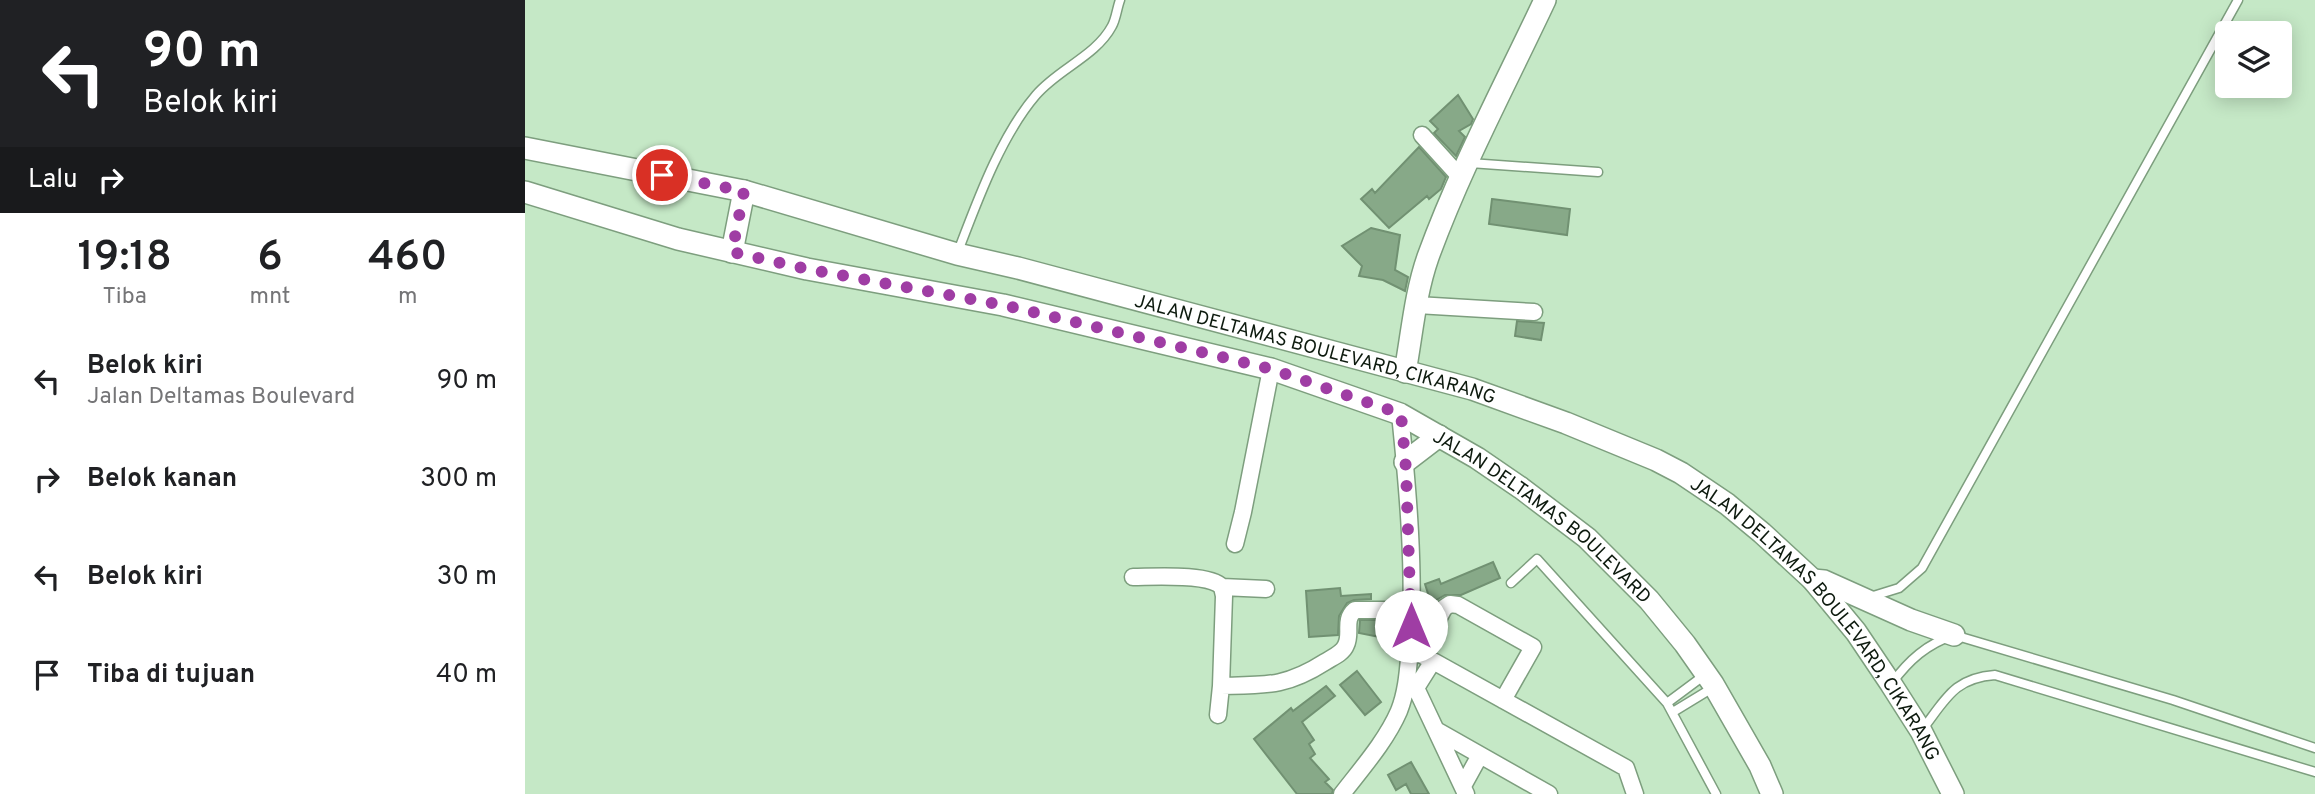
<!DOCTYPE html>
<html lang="id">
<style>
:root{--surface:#fff;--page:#f6f6f6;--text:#202124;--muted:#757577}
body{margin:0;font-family:Overpass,sans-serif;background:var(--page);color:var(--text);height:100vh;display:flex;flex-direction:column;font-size:26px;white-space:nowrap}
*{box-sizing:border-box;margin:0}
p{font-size:23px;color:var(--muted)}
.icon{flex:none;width:38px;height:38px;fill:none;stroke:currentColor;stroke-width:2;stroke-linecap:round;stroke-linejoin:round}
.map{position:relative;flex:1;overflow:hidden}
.details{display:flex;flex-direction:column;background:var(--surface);width:525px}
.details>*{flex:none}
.hud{background:#202124;color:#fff;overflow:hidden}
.fabs{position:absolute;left:1690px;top:21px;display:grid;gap:14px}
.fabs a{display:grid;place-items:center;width:77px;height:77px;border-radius:7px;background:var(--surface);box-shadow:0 4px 18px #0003;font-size:35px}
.pin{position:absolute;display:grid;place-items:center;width:60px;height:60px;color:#fff;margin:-30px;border:4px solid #fff;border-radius:50%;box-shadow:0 2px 7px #0007}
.me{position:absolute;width:77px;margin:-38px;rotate:0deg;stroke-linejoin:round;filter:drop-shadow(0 0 5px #0008)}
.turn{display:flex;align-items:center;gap:24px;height:147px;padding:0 28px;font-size:32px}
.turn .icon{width:91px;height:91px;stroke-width:2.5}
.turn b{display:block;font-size:49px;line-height:60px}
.then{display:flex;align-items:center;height:66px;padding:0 28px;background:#0003;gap:14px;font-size:26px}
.eta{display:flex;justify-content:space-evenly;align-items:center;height:119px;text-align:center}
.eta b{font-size:42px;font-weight:600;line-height:49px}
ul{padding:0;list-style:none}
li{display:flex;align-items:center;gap:21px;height:98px;padding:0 28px}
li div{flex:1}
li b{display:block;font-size:26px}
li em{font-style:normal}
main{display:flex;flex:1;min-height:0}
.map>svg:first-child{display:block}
.building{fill:#87a988;stroke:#719172;stroke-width:2}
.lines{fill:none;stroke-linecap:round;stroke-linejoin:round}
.service-casing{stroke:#7d9e7e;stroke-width:11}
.minor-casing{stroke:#7d9e7e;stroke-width:19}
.tertiary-casing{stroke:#7d9e7e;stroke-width:24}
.service{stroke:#fff;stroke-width:8}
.minor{stroke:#fff;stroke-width:16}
.tertiary{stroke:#fff;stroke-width:21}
.route{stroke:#9f3da4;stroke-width:12;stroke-dasharray:0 21.6}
.labels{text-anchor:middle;stroke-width:7;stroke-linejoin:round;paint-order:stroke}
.street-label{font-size:19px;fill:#0d1a0e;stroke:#c5e8c6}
</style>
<main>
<section class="details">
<div class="hud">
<div class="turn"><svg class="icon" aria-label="left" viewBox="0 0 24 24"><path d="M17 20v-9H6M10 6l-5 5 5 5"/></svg><div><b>90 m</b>Belok kiri</div></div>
<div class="then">Lalu<svg class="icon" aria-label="right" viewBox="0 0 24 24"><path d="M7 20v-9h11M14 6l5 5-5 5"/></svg></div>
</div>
<div class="eta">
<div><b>19:18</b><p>Tiba</p></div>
<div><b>6</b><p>mnt</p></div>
<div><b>460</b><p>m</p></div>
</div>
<ul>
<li><svg class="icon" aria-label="left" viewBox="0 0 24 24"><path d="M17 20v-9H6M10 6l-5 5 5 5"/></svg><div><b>Belok kiri</b><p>Jalan Deltamas Boulevard</p></div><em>90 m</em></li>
<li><svg class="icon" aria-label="right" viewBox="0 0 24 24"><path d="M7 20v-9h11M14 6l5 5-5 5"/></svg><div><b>Belok kanan</b></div><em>300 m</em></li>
<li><svg class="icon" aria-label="left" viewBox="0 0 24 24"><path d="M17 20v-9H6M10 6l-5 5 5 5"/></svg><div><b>Belok kiri</b></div><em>30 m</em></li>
<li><svg class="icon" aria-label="arrive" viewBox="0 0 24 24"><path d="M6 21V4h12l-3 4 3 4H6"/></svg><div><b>Tiba di tujuan</b></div><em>40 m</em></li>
</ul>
</section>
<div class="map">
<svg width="1790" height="794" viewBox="0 0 1790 794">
<rect width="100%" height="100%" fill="#c5e8c6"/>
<path class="building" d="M 933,95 L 948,119 L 946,124 L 934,131 L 940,137 L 931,156 L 909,133 L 913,129 L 905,121 Z
M 894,147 L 921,177 L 916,189 L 904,199 L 902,196 L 864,228 L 836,199 L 847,189 L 850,193 Z
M 967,199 L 1045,209 L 1042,235 L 964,224 Z
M 846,228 L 875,235 L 870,270 L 883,277 L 880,291 L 858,280 L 834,276 L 837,266 L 817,246 Z
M 992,321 L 1019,323 L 1016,340 L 990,336 Z
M 968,562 L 975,578 L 936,595 L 920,595 L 906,603 L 900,584 L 914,579 L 916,584 Z
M 815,588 L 816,596 L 846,594 L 846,599 L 829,600 L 822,603 L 814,616 L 813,635 L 784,637 L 781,591 Z
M 835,620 L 852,620 L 873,625 L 870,640 L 834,633 Z
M 832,671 L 856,702 L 840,715 L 815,685 Z
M 801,686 L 810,696 L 777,722 L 789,740 L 784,744 L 790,754 L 785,758 L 804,779 L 800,782 L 808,790 L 807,794 L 772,794 L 729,739 L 766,708 L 768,711 Z
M 886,762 L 904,794 L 886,794 L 881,784 L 871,790 L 863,775 Z"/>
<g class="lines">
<g class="service-casing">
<path id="service" d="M 945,163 L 1073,172
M 432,254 C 452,202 475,137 511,95 C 533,69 571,56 587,26 C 591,19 592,8 595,0
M 986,583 L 1012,559 L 1142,703 L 1191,794
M 1345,597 L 1374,588 L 1397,568 L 1713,0
M 1367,683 C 1384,660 1402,644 1429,635 L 1648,700 L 1790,748
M 1142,703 L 1181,674
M 1148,712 L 1189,687
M 1397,730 C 1421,699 1429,678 1470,675 L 1790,772"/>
</g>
<g class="minor-casing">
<path id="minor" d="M 897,135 L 936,178
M 892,305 L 1009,312
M 710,544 L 718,512 L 746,369
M 608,577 C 628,577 684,573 697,587 L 699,596 L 696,686 C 741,685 761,687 800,662 C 808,657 818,653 821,645 C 827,633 818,620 830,610 L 887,610
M 697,587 L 741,589
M 908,661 L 1101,768 L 1110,794
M 693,715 L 696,686
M 911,730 L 1024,794
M 938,786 L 955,755
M 817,794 C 837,768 861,741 874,711 C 882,691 883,669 885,648 C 890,570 883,491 875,414
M 941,794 L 891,688 L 908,661 L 895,654 L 919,608 L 925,604 L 933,605 L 1008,647 L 978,700"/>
</g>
<g class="tertiary-casing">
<g id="tertiary">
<path id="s1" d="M 0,148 L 219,191 L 432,254 L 493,268 L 947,389 L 1041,423 L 1131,460 L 1156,473 L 1202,504 L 1237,533 L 1288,580 L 1331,632 L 1366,684 L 1396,731 L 1428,794"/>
<path id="s2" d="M 0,192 L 153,239 L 282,269 L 478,305 L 746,369 L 875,414 L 952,458 L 996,488 L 1062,538 L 1124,600 L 1160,644 L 1188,684 L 1235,766 L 1247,794"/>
<path d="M 207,252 L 219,191"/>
<path d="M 880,372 C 887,334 890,294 903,257 C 935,169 980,85 1020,0"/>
<path d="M 880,462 L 914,436"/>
<path d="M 1288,580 L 1299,581 L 1386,620 L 1429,635"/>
</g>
</g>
<use href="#service" class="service"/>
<use href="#minor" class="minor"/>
<use href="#tertiary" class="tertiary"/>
</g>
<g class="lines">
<path class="route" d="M 137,175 L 219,191 L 207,252 L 282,269 L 478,305 L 672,351 L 746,369 L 876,414 L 881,469 L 886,626"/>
</g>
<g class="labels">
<g class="street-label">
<text dy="7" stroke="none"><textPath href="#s1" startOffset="816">JALAN DELTAMAS BOULEVARD, CIKARANG</textPath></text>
<text dy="7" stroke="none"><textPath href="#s2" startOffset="1080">JALAN DELTAMAS BOULEVARD</textPath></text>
<text dy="7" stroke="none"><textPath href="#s1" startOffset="1404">JALAN DELTAMAS BOULEVARD, CIKARANG</textPath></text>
</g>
</g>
</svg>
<div class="fabs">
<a><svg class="icon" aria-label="layers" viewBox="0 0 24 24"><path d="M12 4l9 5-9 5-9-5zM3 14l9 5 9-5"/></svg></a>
</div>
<div class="pin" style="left:137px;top:175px;background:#d93025"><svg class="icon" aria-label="arrive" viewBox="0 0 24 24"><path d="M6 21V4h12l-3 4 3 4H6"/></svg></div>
<svg class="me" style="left:886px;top:626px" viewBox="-20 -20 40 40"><circle r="19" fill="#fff"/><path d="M0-13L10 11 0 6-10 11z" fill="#9f3da4"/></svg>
</div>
</main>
